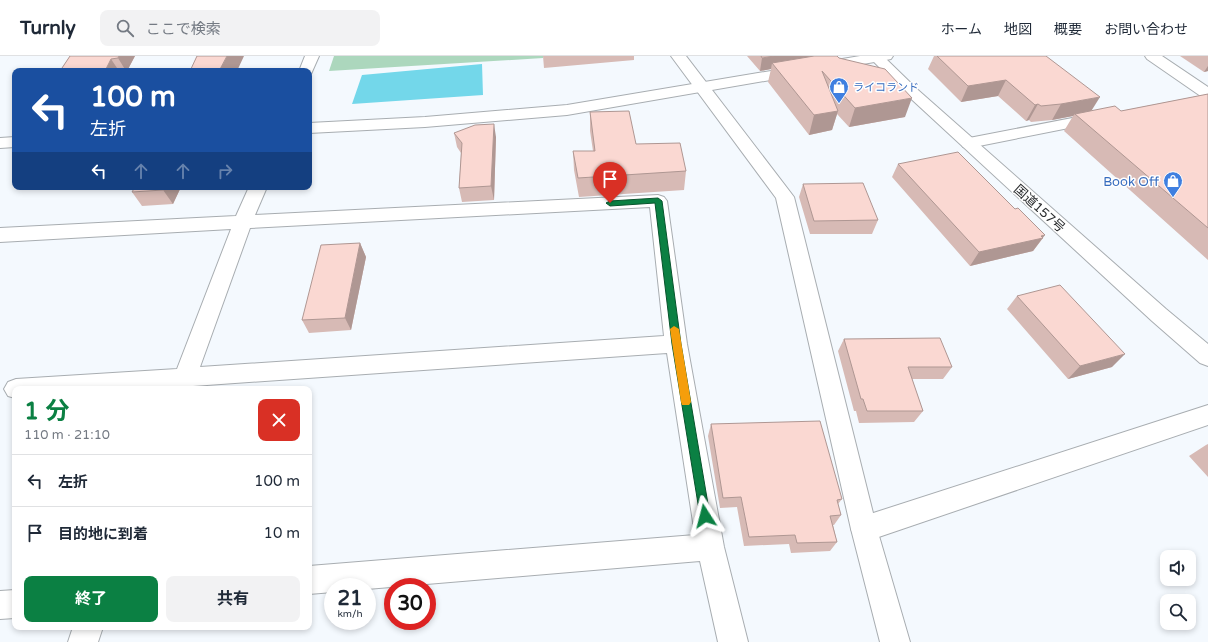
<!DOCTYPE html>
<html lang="ja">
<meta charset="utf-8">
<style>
:root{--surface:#fff;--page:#f2f2f3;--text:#1f2937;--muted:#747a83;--line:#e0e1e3;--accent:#0b8043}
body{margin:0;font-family:"Varela Round","Noto Sans JP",sans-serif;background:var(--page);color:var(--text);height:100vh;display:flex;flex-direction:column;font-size:15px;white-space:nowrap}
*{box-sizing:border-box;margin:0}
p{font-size:13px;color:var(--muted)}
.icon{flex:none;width:22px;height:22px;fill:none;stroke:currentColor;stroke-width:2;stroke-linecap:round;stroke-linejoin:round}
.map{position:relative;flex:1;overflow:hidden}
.drawer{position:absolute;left:12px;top:330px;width:300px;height:244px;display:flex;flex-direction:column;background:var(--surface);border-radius:8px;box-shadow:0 2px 6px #0003}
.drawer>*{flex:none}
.banner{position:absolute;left:12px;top:12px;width:300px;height:122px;border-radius:8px;box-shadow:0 2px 6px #0003;background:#1a4fa0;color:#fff;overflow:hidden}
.fabs{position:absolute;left:1160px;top:494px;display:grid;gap:8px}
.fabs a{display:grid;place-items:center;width:36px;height:36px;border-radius:8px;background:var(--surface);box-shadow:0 2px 6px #0003;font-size:20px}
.speed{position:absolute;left:324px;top:522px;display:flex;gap:8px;font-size:20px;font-weight:700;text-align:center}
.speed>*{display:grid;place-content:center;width:52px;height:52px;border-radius:50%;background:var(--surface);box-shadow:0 2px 6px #0003;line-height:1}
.speed small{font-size:10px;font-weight:400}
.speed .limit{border:6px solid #d22;background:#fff;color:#111}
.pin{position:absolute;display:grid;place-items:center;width:34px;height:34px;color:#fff;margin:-41px -17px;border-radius:50% 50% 50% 0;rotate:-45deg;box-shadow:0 0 4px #0007}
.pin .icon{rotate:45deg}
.me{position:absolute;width:44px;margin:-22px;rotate:351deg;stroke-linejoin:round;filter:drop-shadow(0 0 3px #0008)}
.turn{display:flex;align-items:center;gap:14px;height:84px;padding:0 12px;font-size:18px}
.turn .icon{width:52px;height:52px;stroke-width:2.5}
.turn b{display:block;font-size:28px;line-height:34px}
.lanes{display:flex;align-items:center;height:38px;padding:0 12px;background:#0003;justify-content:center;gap:20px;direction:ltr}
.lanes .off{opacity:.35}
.round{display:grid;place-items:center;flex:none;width:42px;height:42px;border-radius:8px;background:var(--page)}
.head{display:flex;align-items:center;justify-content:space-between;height:68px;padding:0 12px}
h1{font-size:24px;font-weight:700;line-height:30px;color:var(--accent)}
.primary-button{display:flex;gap:8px;margin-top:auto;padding:8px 12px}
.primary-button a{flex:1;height:46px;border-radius:8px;background:var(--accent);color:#fff;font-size:16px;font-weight:700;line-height:46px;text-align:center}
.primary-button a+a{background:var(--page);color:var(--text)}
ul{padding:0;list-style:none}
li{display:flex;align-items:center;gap:12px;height:52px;padding:0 12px;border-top:1px solid var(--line)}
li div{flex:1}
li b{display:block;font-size:15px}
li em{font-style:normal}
header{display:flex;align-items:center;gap:24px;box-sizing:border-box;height:56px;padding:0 20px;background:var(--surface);border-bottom:1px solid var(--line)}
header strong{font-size:19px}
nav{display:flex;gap:22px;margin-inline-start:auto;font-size:14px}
.search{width:280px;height:36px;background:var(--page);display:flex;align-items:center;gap:10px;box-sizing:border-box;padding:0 14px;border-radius:8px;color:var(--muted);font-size:15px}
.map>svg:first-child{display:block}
.green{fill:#acd7bd}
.water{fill:#73d7ea}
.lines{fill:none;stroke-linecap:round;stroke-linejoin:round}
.minor-casing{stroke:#a8adb1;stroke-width:2}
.tertiary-casing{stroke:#a8adb1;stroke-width:2}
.trunk-casing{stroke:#a8adb1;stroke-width:2}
.minor{fill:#fff;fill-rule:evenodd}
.tertiary{fill:#fff;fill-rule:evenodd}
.trunk{fill:#fff;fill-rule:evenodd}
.wall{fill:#d7bab5}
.shaded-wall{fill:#af9793}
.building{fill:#fad8d2;stroke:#af9793}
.route{fill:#0b8043;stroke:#07532c}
.slow{fill:#f59e0b}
.labels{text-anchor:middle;stroke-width:3;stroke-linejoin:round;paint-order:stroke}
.far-shop-label{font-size:11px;fill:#366cbe;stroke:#fff;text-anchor:start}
.shop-label{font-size:13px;fill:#366cbe;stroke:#fff;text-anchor:end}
.street-label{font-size:13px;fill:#2c2e30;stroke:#fff}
</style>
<header>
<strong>Turnly</strong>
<div class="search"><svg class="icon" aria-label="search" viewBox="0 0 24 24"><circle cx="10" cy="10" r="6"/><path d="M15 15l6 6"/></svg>ここで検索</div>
<nav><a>ホーム</a><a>地図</a><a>概要</a><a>お問い合わせ</a></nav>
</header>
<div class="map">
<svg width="1208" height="586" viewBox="0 0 1208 586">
<rect width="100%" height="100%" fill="#f4f9fe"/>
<path class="green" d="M 334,0 L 543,0 L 543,2 L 329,15 Z"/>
<path class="water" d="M 482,8 L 483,39 L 352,48 L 362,19 Z"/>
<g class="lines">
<g class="minor-casing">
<path id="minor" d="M 305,0 L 319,0 L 311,18 L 309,19 L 309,15 L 299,15 Z
M 671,0 L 686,0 L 794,141 L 877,473 L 910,586 L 880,586 L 851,473 L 776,142 Z
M 1145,0 L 1162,0 L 1208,31 L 1208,43 L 1202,41 L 1147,3 Z
M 1098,57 L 1104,59 L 1106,62 L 1104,65 L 969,92 L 963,91 L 961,87 L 963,83 L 969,82 Z
M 249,131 L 267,131 L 255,159 L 658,139 L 664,141 L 667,145 L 687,288 L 724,491 L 748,586 L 718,586 L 700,505 L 367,533 L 367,531 L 333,531 L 333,536 L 309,538 L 309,510 L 695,479 L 667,297 L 193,330 L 193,333 L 15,333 L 15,342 L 8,340 L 4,333 L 8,326 L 16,323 L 177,313 L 231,173 L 0,186 L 0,172 L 236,160 ZM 650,151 L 664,280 L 200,311 L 250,172 Z
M 15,534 L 15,562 L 0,563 L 0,535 Z
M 73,571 L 103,571 L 98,586 L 68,586 Z"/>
</g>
<g class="tertiary-casing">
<path id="tertiary" d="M 860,0 L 893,0 L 891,3 L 886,4 L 567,59 L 425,71 L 309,77 L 309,67 L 425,61 L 567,49 Z
M 15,81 L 15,91 L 0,92 L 0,82 Z
M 1208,349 L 1208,369 L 864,486 L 855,482 L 851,473 L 855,464 L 864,460 Z"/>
</g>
<g class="trunk-casing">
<path id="trunk" d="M 868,0 L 883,0 L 918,34 L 1166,253 L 1208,288 L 1208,310 L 1200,307 L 1152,265 L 908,40 Z"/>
</g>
<use href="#minor" class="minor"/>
<use href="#tertiary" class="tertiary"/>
<use href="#trunk" class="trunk"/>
</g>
<path class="wall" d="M 70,0 L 135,0 L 127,15 L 60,15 Z
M 543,0 L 634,0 L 634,4 L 544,12 Z
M 747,0 L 837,0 L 905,61 L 849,71 L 837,58 L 832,74 L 809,79 L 768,26 L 771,13 L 760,15 Z
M 934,0 L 1046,0 L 1091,55 L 1121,55 L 1208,38 L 1208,204 L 1064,75 L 1073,60 L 1052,64 L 1031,66 L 1029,64 L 1026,65 L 998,40 L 961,46 L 928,13 Z
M 1180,0 L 1208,0 L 1208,15 L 1204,16 Z
M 590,56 L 636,88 L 686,115 L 684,134 L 579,141 L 574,114 L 573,95 L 593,95 L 590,75 Z
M 454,77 L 496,81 L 494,144 L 462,146 L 459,132 L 461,97 L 457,91 Z
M 898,108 L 1043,182 L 1033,195 L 970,210 L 892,121 Z
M 803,128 L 878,164 L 872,178 L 810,178 L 799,141 Z
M 181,131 L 173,148 L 142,150 L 132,136 Z
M 360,187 L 366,201 L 351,274 L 309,277 L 302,264 Z
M 1017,240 L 1112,311 L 1068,323 L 1007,253 Z
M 844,283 L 952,311 L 943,323 L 912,323 L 923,355 L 914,366 L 859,367 L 856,355 L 854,355 L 838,295 Z
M 711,368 L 842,443 L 838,448 L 841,459 L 834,469 L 833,469 L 837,486 L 830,495 L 791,497 L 789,488 L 744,490 L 737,451 L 720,452 L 708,380 Z
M 1208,388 L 1208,421 L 1189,400 L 1206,389 Z"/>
<path class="shaded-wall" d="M 119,0 L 135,0 L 127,15 L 126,15 L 118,2 Z
M 227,0 L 244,0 L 237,15 L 219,15 Z
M 774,0 L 820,0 L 772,7 L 771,13 L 760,15 L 762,2 Z
M 111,3 L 119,15 L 105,15 Z
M 1208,10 L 1208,15 L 1204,16 Z
M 1006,24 L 998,40 L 961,46 L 968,30 Z
M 1100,41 L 1090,57 L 1075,58 L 1073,60 L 1052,64 L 1061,48 Z
M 912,42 L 905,61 L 849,71 L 855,52 Z
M 1038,48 L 1029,64 L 1026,65 L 1035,49 Z
M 838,55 L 832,74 L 809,79 L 814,59 Z
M 494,68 L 496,81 L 494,144 L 491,130 Z
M 165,131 L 181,131 L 173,148 L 163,134 Z
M 1045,179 L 1033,195 L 970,210 L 979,196 Z
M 360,187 L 366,201 L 351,274 L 345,262 Z
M 1125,298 L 1112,311 L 1068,323 L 1080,310 Z"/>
<path class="building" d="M 70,0 L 119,0 L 118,2 L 111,3 L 105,15 L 60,15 Z
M 197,0 L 227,0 L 219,15 L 190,15 Z
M 761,0 L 774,0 L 762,2 Z
M 814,0 L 837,0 L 839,2 L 885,13 L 912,42 L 855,52 L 822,15 L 838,55 L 814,59 L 772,7 Z
M 937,0 L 1046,0 L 1100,41 L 1061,48 L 1041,50 L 1038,48 L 1035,49 L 1006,24 L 968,30 Z
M 1208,38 L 1208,172 L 1075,58 L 1115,50 L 1121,55 Z
M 629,55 L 636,88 L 680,87 L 686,115 L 578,122 L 573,95 L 595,95 L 590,56 Z
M 494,68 L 491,130 L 459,132 L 462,87 L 454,77 L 475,69 Z
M 958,96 L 1015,153 L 1018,152 L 1045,179 L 1041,180 L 1043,182 L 979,196 L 898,108 Z
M 863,127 L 878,164 L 814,165 L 803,128 Z
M 135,131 L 165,131 L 163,134 L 132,136 Z
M 360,187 L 345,262 L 302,264 L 321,189 Z
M 1060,229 L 1125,298 L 1080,310 L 1017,240 Z
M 940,282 L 952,311 L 908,311 L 923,355 L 867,355 L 863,343 L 861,343 L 844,283 Z
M 820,365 L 842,443 L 837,444 L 841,459 L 830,460 L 837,486 L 797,487 L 795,479 L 749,481 L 741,441 L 723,442 L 711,368 Z"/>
<path class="route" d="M 658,142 L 662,145 L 681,288 L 710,460 L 709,463 L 705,465 L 701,463 L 700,460 L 672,288 L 655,147 L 610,150 L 606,147 L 610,145 Z"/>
<path class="slow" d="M 674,270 L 679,273 L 691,346 L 689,349 L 682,349 L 681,346 L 670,273 Z"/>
<defs>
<g id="shop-pin" transform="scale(1)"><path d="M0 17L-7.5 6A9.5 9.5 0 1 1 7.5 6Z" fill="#3f7fe0" stroke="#fff"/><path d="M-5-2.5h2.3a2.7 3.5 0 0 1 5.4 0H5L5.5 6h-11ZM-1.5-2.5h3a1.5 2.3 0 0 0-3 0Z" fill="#fff"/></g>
</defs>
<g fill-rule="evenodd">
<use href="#shop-pin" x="839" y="31"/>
<use href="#shop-pin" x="1173" y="125"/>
</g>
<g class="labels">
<g class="far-shop-label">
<text x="853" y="35">ライコランド</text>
</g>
<g class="shop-label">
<text x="1159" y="130">Book Off</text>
</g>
<g class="street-label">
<text transform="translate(1040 152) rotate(42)" y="5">国道157号</text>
</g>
</g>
</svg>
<div class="fabs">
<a><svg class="icon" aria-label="sound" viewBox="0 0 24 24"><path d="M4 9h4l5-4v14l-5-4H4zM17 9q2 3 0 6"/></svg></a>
<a><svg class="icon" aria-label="search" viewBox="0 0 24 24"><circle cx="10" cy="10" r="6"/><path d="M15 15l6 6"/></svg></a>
</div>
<div class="speed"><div>21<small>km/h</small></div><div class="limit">30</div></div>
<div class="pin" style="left:610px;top:147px;background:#d93025"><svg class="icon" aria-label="arrive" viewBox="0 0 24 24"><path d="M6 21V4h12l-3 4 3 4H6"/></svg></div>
<svg class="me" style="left:705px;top:460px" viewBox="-20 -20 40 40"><path d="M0-17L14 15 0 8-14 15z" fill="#0b8043" stroke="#fff" stroke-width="4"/></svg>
<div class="banner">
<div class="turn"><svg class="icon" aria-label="left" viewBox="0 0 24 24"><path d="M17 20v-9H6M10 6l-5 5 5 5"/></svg><div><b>100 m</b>左折</div></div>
<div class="lanes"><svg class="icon" aria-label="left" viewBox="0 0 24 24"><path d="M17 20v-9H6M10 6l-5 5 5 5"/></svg><svg class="icon off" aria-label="ahead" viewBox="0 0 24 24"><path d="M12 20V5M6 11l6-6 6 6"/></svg><svg class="icon off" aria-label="ahead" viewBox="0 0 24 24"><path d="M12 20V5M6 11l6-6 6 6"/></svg><svg class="icon off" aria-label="right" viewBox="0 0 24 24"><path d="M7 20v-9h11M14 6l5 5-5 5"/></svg></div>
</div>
<section class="drawer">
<div class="head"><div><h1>1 分</h1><p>110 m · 21:10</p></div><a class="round" style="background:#d93025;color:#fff"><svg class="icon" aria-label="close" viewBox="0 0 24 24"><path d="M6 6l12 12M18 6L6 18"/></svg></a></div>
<ul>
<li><svg class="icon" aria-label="left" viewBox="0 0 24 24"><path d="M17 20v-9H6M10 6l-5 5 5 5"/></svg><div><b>左折</b></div><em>100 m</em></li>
<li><svg class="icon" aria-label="arrive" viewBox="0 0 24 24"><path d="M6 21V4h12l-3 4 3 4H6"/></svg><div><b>目的地に到着</b></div><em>10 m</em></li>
</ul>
<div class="primary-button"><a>終了</a><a>共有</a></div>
</section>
</div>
